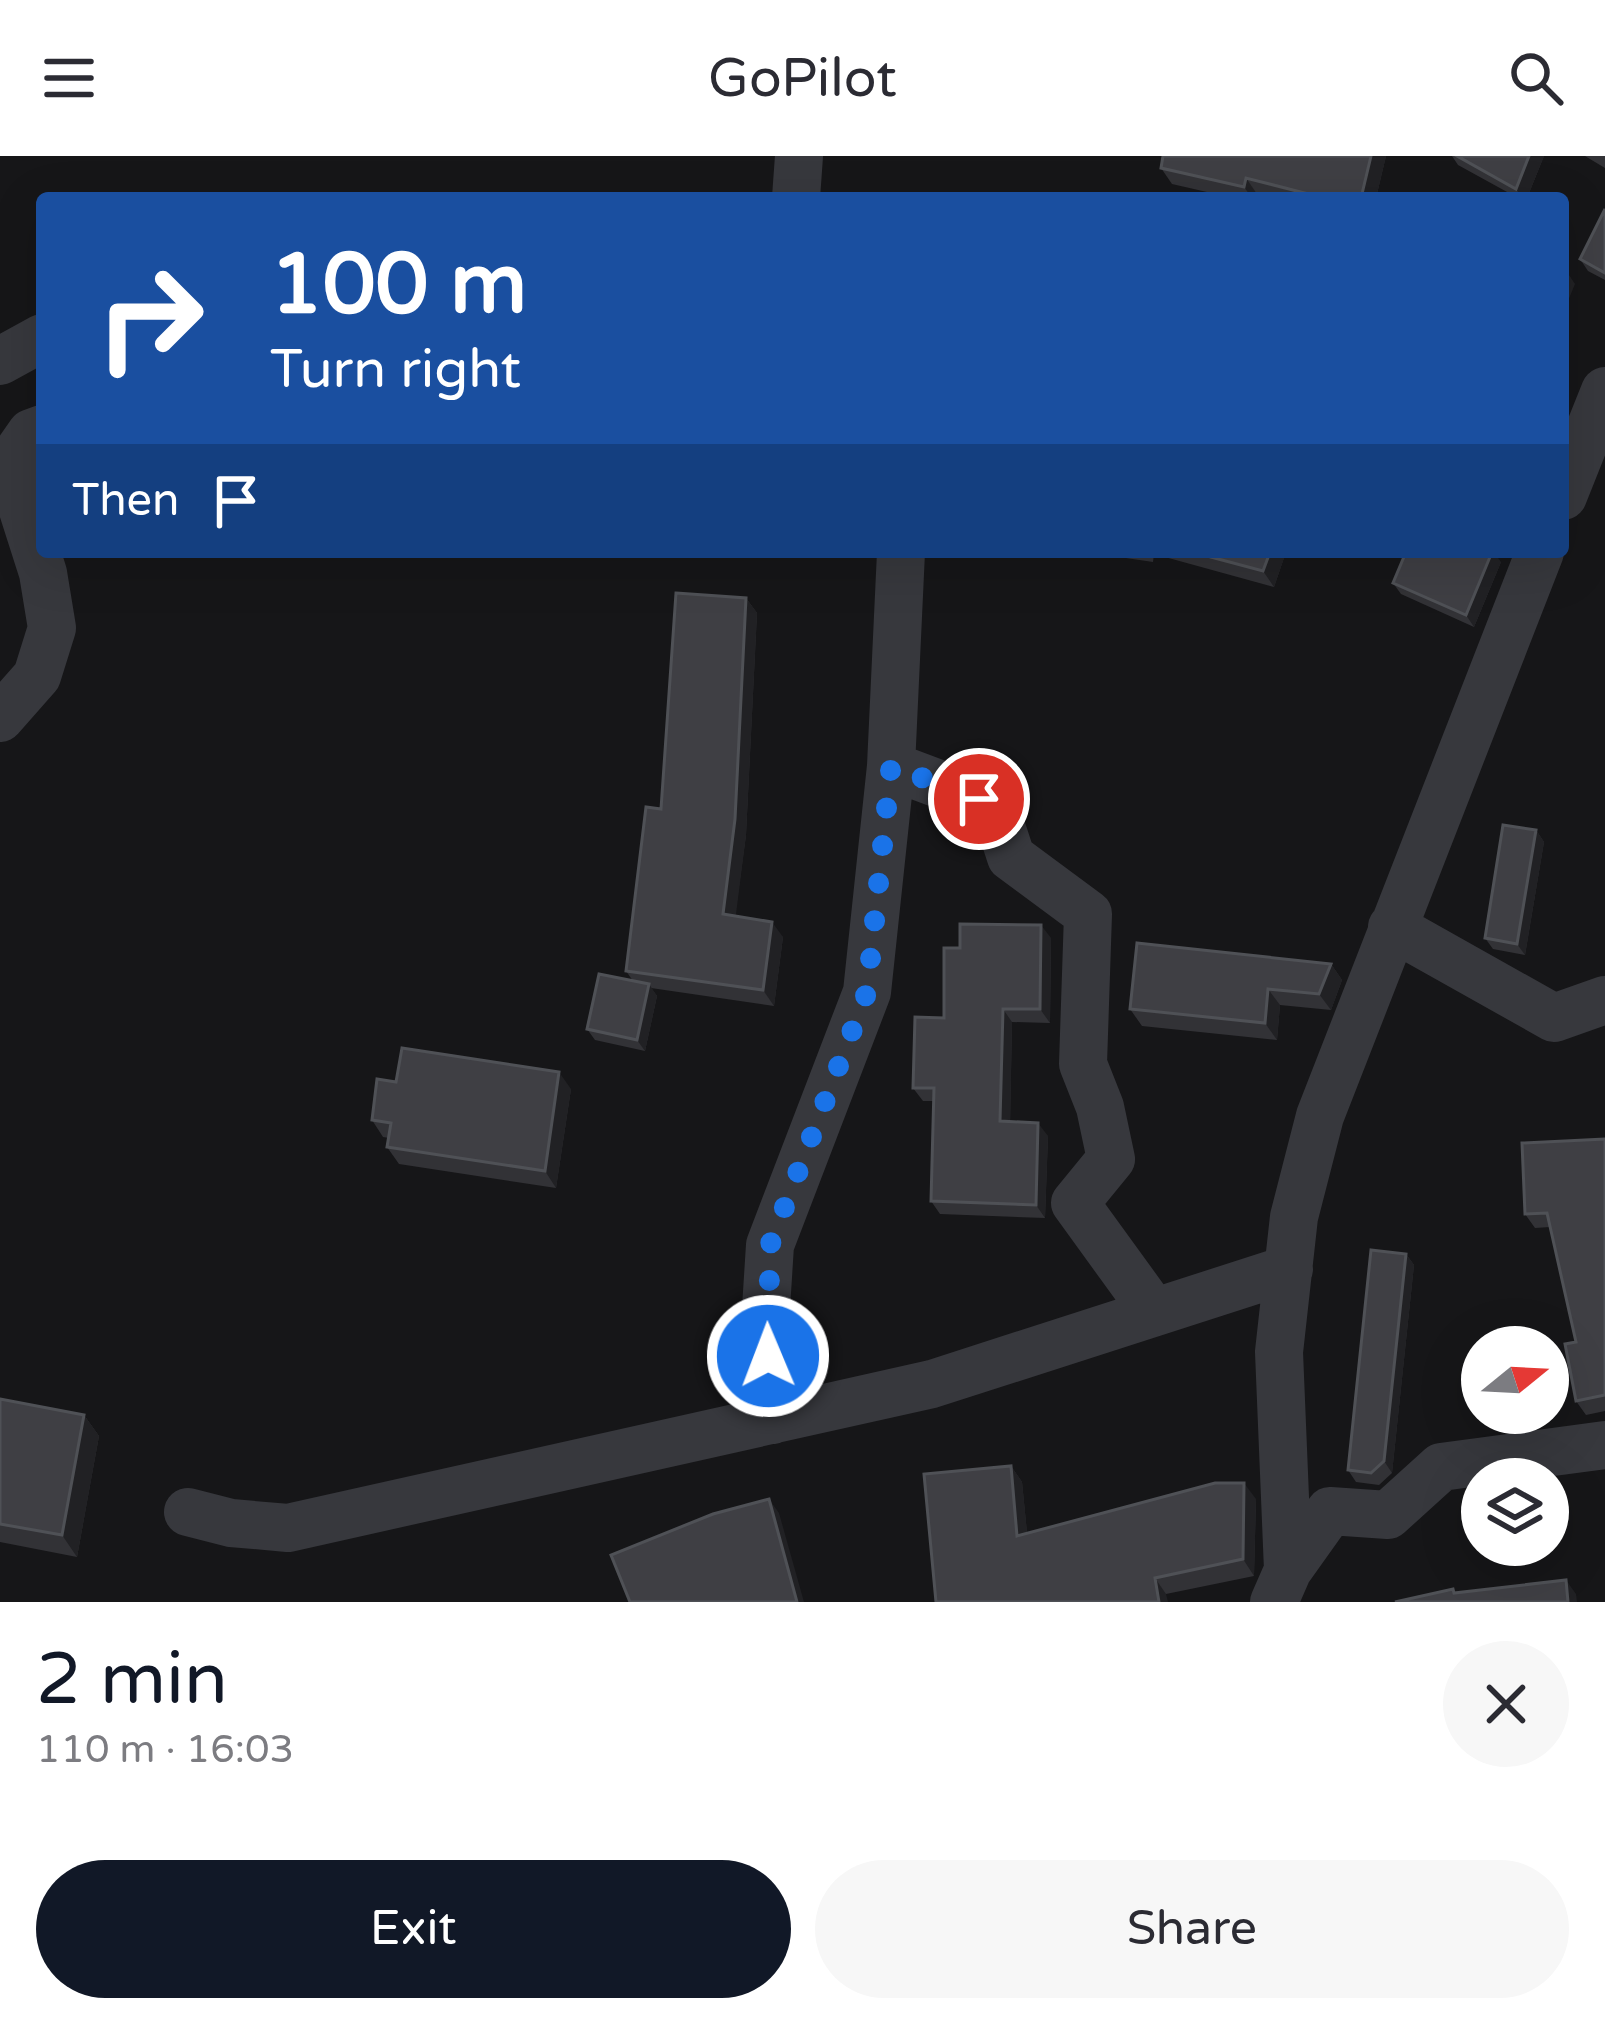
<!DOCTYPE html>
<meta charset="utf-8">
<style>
:root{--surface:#fff;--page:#f7f7f7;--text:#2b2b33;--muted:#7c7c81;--accent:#111827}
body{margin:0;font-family:"Varela Round",sans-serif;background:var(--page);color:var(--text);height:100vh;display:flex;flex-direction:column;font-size:45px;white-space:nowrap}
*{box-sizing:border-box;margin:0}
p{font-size:39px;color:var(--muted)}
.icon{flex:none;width:66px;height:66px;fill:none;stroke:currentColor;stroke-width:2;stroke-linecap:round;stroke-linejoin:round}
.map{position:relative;height:1446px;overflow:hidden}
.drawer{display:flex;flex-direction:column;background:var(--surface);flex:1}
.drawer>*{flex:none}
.top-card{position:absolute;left:36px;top:36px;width:1533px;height:366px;border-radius:12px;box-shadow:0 12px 48px #0002;background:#1a4fa0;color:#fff;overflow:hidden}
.needle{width:78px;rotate:72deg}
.buttons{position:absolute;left:1461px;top:1170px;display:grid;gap:24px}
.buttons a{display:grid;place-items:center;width:108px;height:108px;border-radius:50%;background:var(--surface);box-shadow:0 12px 48px #0002;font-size:60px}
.pin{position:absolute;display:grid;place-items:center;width:102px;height:102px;color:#fff;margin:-51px;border:6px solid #fff;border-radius:50%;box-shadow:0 3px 12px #0007}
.me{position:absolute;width:132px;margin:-66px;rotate:359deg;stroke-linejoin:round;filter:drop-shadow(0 0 9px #0008)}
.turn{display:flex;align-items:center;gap:42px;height:252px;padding:0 36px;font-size:54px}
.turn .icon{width:156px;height:156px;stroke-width:2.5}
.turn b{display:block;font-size:84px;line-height:102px}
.then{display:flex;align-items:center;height:114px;padding:0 36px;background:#0003;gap:24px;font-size:45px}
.round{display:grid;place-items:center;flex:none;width:126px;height:126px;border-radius:63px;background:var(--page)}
.overview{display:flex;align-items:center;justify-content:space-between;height:204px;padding:0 36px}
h1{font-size:72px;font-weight:600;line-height:90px;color:var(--accent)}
.primary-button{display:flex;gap:24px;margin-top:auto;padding:24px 36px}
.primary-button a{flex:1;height:138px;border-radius:72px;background:var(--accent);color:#fff;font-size:48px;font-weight:600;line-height:138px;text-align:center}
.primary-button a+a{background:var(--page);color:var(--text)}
header{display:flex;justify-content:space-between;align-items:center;height:156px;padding:0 36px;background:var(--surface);font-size:54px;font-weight:600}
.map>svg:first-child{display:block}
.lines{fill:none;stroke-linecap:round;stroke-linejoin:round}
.minor{stroke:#37383d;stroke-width:48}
.wall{fill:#323236}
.shaded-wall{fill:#212124}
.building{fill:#3f3f44;stroke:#4f5156;stroke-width:3}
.route{stroke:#1a73e8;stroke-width:21;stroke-dasharray:0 37.8}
</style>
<header><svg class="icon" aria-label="menu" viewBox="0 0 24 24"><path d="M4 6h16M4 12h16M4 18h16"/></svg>GoPilot<svg class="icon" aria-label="search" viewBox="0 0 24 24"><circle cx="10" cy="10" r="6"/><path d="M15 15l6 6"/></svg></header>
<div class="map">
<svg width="1605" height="1446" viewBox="0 0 1605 1446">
<rect width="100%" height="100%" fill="#161618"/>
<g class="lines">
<path class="minor" d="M 796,42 L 799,0
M 0,205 L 42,182
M 1563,340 L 1605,235
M 0,562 L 37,520 L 52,472 L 43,417 L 21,348 L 17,297 L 31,277 L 42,273
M 891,610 L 979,643 L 999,664 L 1011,701 L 1088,758 L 1083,908 L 1100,951 L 1111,1003 L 1075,1047 L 1154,1156
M 1392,771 L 1554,862 L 1605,844
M 773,1264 L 765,1168 L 770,1089 L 867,836 L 891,610 L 901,396
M 188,1356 L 231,1367 L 288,1372 L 932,1228 L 1289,1113
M 1288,1414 L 1330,1355 L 1388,1359 L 1441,1311 L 1605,1289
M 1274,1446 L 1288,1414 L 1279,1196 L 1294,1061 L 1320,960 L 1540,396"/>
</g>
<path class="wall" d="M 1163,0 L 1386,0 L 1376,42 L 1273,42 L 1257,38 L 1256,42 L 1233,42 L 1172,28 L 1161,12 Z
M 1452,0 L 1544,0 L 1527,42 L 1518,42 L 1458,9 Z
M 1585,0 L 1605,0 L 1605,12 Z
M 1605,53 L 1605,124 L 1588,115 L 1580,103 Z
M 1085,396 L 1286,396 L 1274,431 L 1154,398 L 1153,406 Z
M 1501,406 L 1474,471 L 1401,438 L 1393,427 Z
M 746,442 L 757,457 L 746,679 L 735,760 L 783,781 L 774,850 L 651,832 L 657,840 L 645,895 L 595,884 L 587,873 L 633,825 L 626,815 L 661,653 Z
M 1536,674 L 1544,686 L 1525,799 L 1493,793 L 1485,782 Z
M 1051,782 L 1050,867 L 1012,866 L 1010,966 L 1048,980 L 1045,1062 L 940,1058 L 931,1045 L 934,945 L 923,945 L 913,932 L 944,862 Z
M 1331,808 L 1342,824 L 1331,854 L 1280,849 L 1277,884 L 1142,870 L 1130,853 Z
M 396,926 L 571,933 L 556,1032 L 399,1008 L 387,991 L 389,982 L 383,981 L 372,964 Z
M 1605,983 L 1605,1255 L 1586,1259 L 1576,1245 L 1576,1186 L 1550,1071 L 1535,1072 L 1525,1058 Z
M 1406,1098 L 1414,1109 L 1392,1317 L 1379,1329 L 1356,1326 L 1348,1314 Z
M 0,1243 L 84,1259 L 99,1280 L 77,1401 L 0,1386 Z
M 1011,1310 L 1022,1326 L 1027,1377 L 1256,1343 L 1254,1420 L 1166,1438 L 936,1446 Z"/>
<path class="shaded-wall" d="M 1371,0 L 1386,0 L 1376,42 L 1361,42 Z
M 1529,0 L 1544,0 L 1527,42 L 1522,42 L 1516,33 Z
M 1246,22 L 1257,38 L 1256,42 L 1252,42 L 1244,31 Z
M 1567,116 L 1575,128 L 1563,157 L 1563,126 Z
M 1270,396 L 1286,396 L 1274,431 L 1263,415 Z
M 1492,396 L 1494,396 L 1501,406 L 1474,471 L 1466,459 Z
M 746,442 L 757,457 L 746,679 L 734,774 L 723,758 Z
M 1536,674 L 1544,686 L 1525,799 L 1517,788 Z
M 772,766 L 783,781 L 774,850 L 763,834 Z
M 1041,769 L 1051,782 L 1050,867 L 1040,853 Z
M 1331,808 L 1342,824 L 1331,854 L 1319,838 Z
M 649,828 L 657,840 L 645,895 L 637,884 Z
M 1268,833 L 1280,849 L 1277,884 L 1265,867 Z
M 1003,853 L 1012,866 L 1010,979 L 1000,965 Z
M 559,916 L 571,933 L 556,1032 L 545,1015 Z
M 1038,967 L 1048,980 L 1045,1062 L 1036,1049 Z
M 1406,1098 L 1414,1109 L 1392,1317 L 1384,1305 Z
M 84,1259 L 99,1280 L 77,1401 L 62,1379 Z
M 1011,1310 L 1022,1326 L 1029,1396 L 1017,1380 Z
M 1244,1327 L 1256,1343 L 1254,1420 L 1243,1403 Z
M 769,1343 L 779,1357 L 804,1446 L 797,1446 Z
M 1155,1422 L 1166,1438 L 1168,1446 L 1159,1446 Z
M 1566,1424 L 1576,1438 L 1577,1446 L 1568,1446 Z"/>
<path class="building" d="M 1163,0 L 1371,0 L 1361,42 L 1324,42 L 1246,22 L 1244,31 L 1161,12 Z
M 1457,0 L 1529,0 L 1516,33 Z
M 1605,53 L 1605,117 L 1580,103 Z
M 1192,396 L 1270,396 L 1263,415 Z
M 1406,396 L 1492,396 L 1466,459 L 1393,427 Z
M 676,437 L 746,442 L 735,663 L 723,758 L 772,766 L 763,834 L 626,815 L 646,651 L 661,653 Z
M 1503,669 L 1536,674 L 1517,788 L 1485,782 Z
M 960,768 L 1041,769 L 1040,853 L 1003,853 L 1000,965 L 1038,967 L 1036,1049 L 931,1045 L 934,932 L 913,932 L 915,861 L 944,862 L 944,792 L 960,792 Z
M 1137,787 L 1331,808 L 1319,838 L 1268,833 L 1265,867 L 1130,853 Z
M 599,818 L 649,828 L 637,884 L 587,873 Z
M 402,892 L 559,916 L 545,1015 L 387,991 L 391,967 L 372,964 L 377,923 L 396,926 Z
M 1605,983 L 1605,1239 L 1576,1245 L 1565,1188 L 1576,1186 L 1547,1057 L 1525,1058 L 1522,987 Z
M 1371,1094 L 1406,1098 L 1384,1305 L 1371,1317 L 1348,1314 Z
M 0,1243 L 84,1259 L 62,1379 L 0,1368 Z
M 1011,1310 L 1017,1380 L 1215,1327 L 1244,1327 L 1243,1403 L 1155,1422 L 1159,1446 L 936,1446 L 924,1318 Z
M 769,1343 L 797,1446 L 630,1446 L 611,1399 L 713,1358 Z
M 1566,1424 L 1568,1446 L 1395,1446 L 1453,1433 L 1454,1437 Z"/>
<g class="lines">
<path class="route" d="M 768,1200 L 770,1089 L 867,836 L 891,610 L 979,643"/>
</g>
</svg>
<div class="buttons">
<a><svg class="needle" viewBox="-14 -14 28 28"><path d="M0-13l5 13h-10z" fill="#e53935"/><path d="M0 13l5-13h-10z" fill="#7c7c81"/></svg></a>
<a><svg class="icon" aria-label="layers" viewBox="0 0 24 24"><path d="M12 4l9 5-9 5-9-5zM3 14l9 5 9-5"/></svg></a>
</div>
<div class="pin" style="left:979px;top:643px;background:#d93025"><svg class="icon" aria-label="arrive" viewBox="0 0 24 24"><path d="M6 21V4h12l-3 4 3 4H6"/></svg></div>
<svg class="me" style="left:768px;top:1200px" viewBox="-20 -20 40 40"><circle r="17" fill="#1a73e8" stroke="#fff" stroke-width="3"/><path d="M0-11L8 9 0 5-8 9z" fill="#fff"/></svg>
<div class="top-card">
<div class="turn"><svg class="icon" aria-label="right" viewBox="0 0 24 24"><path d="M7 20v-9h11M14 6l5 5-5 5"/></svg><div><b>100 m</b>Turn right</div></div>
<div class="then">Then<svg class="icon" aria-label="arrive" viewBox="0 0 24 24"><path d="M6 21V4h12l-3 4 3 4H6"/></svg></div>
</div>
</div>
<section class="drawer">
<div class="overview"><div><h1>2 min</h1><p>110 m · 16:03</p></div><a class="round"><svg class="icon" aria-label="close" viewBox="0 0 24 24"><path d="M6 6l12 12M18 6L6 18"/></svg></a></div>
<div class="primary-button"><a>Exit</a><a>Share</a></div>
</section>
